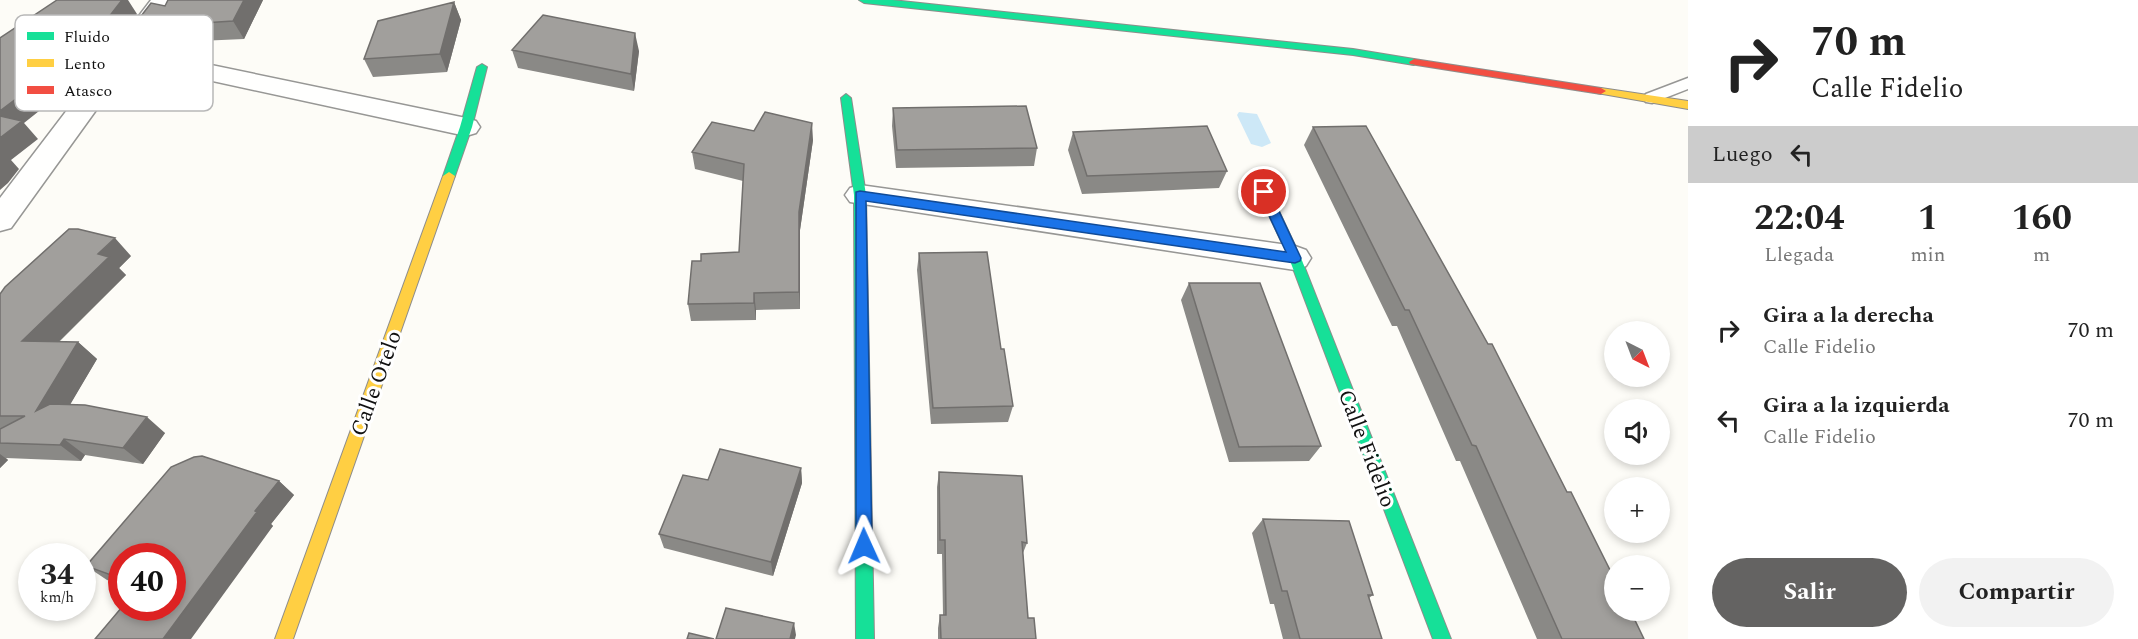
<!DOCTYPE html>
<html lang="es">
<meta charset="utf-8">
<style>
:root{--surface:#fff;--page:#f2f2f2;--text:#222;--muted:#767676;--accent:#646362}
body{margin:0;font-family:Spectral,serif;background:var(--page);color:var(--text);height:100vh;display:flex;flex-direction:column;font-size:22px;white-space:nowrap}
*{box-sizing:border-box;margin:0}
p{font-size:20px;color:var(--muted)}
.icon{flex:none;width:33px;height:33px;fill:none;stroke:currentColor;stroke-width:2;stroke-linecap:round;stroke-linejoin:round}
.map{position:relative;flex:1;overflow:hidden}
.details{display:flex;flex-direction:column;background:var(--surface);width:450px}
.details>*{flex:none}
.top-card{background:#fff;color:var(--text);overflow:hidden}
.needle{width:39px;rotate:138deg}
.fabs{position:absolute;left:1604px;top:321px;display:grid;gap:12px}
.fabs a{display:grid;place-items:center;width:66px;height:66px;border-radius:50%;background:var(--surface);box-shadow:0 3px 9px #0003;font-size:30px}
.speed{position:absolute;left:18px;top:543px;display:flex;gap:12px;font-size:30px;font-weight:700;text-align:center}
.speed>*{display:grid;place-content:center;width:78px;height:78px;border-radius:50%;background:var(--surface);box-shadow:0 3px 9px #0003;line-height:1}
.speed small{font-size:15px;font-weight:400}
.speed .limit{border:9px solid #d22;background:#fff;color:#111}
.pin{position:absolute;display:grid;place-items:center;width:51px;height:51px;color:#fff;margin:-26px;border:3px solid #fff;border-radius:50%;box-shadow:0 2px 6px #0007}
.me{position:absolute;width:66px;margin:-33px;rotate:359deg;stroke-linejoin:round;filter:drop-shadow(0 0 4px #0008)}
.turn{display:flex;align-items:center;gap:21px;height:126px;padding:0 24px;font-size:27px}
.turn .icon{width:78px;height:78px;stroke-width:2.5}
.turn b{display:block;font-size:42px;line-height:51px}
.then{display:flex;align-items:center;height:57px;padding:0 24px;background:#0003;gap:12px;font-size:22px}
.eta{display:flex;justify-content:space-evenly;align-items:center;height:102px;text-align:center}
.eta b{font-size:36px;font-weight:700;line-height:42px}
.primary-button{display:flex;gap:12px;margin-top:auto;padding:12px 24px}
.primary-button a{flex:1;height:69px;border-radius:36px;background:var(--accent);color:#fff;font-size:24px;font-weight:700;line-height:69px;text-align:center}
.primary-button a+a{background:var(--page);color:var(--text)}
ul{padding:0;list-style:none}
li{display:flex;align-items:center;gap:18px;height:90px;padding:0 24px}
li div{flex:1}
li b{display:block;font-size:22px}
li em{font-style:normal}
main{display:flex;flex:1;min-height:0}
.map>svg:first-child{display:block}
.water{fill:#cde8f7}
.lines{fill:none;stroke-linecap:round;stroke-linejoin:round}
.lane-casing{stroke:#979795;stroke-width:3}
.street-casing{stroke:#979795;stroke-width:3}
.fast-casing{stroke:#8e8d8b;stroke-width:2}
.slow-casing{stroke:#8e8d8b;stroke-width:2}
.jam-casing{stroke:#8e8d8b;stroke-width:2}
.lane{fill:#fffffe;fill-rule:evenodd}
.street{fill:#fffffe;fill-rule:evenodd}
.fast{fill:#16e098;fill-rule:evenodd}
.slow{fill:#ffcf43;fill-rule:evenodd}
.jam{fill:#f24e42;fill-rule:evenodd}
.wall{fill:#8a8986}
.shaded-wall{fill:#716f6d}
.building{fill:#a19f9c;stroke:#716f6d;stroke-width:1.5}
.route{fill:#1a73e8;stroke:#114b97;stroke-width:1.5}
.labels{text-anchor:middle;stroke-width:6;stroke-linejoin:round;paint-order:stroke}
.street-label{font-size:22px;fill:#111;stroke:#fff}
.key{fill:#fff;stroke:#b8b8b8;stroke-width:1.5}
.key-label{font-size:16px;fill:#111}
</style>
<main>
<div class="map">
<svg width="1688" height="639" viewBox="0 0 1688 639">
<rect width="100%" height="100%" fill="#fdfcf7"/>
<path class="water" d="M 1239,112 L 1257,114 L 1271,143 L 1262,147 L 1251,144 L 1237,115 Z"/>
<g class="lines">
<g class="lane-casing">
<path id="lane" d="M 1688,78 L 1688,89 L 1652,103 L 1646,102 L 1643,98 L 1646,94 Z"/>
</g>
<g class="street-casing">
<path id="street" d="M 151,0 L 175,0 L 139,50 L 466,118 L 476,121 L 480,127 L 476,133 L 466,136 L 130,63 L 11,228 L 0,231 L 0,198 Z
M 860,185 L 1295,246 L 1306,250 L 1311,258 L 1306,266 L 1295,270 L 850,202 L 845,195 L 850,188 Z"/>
</g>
<g class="fast-casing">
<path id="fast" d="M 859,0 L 892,0 L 1353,49 L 1414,59 L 1419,62 L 1414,65 L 1353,55 L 864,3 Z
M 482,64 L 487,67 L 472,127 L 455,176 L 453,179 L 445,179 L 443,176 L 460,127 L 477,67 Z
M 846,94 L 851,98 L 866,195 L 874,639 L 856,639 L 854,195 L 841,98 Z
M 1264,188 L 1270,192 L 1301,258 L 1451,639 L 1433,639 L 1289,258 L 1258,192 Z"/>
</g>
<g class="slow-casing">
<path id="slow" d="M 1601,88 L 1688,101 L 1688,109 L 1597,93 L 1596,91 Z
M 449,172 L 455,176 L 293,639 L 275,639 L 443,176 Z"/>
</g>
<g class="jam-casing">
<path id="jam" d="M 1414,59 L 1601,88 L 1606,91 L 1601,94 L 1410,64 L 1409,62 Z"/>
</g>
<use href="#lane" class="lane"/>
<use href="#street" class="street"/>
<use href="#fast" class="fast"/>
<use href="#slow" class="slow"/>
<use href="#jam" class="jam"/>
</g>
<path class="wall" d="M 263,0 L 244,39 L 199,41 L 195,36 L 150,38 L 138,20 L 165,6 Z
M 454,2 L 461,20 L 447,72 L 373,77 L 364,59 Z
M 512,50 L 639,51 L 634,91 L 518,68 Z
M 893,108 L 1037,148 L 1034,166 L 896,168 L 892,126 Z
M 1313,127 L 1567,492 L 1644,639 L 1537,639 L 1460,461 L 1456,461 L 1397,326 L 1392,326 L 1304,145 Z
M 754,131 L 813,140 L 800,230 L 800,309 L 756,310 L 756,320 L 691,321 L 688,304 L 701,261 L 739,252 L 743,181 L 695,169 L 692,152 Z
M 1073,132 L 1227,171 L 1219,188 L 1082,194 L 1068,150 Z
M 919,253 L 1001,349 L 1013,406 L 1008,422 L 931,424 L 917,270 Z
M 131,256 L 119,268 L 126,275 L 59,342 L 78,342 L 97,359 L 70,404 L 165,433 L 143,464 L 85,455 L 81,461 L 6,458 L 8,460 L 0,468 L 0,294 Z
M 1189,283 L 1321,446 L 1309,461 L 1229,462 L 1181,300 Z
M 801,468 L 802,483 L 773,576 L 664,548 L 659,534 L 708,480 Z
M 939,472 L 1027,543 L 1023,553 L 1028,618 L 1036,639 L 938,639 L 938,628 L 940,615 L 943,615 L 942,554 L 937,554 L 937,487 Z
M 279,481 L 294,495 L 271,524 L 273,526 L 172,608 L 122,556 L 122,585 L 107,580 L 86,566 Z
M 1263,519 L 1373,595 L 1369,598 L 1382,639 L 1283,639 L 1274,604 L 1270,604 L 1252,533 Z"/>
<path class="shaded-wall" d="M 122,0 L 128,0 L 137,14 L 118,40 L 59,86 L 63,92 L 24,123 L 38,139 L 11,160 L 19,169 L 8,183 L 0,190 L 0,111 L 40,72 Z
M 244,0 L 263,0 L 244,39 L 233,21 Z
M 454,2 L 461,20 L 447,72 L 440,54 Z
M 635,33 L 639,51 L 634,91 L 631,74 Z
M 812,123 L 813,140 L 800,230 L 800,309 L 799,292 L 799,212 Z
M 115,238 L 131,256 L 119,268 L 126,275 L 42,358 L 22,341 L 98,254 Z
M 754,293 L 756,310 L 756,320 L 754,303 Z
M 78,342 L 97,359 L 57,427 L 36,411 Z
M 147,417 L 165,433 L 143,464 L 123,448 Z
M 64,439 L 85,455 L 81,461 L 60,445 Z
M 0,454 L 8,460 L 0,468 Z
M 801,468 L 802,483 L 773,576 L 771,562 Z
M 279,481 L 294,495 L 271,524 L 273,526 L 191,639 L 163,639 L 255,511 Z
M 794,623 L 796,635 L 795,639 L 790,639 Z"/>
<path class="building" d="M 57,0 L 122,0 L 105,22 L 40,72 L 49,74 L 0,111 L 0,38 Z
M 168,0 L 244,0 L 233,21 L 188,24 L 191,18 L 138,20 L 151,3 L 165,6 Z
M 454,2 L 440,54 L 364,59 L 378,21 Z
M 543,15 L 635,33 L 631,74 L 512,50 Z
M 1026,106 L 1037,148 L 897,150 L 893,108 Z
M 765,112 L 812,123 L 799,212 L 799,292 L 754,293 L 754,303 L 688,304 L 692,261 L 701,261 L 701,254 L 739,252 L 744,164 L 692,152 L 712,122 L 754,131 Z
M 0,116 L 22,121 L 0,138 Z
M 1207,126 L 1227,171 L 1087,176 L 1073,132 Z
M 1366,126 L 1488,344 L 1492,344 L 1567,492 L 1571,492 L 1614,578 L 1614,610 L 1630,610 L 1644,639 L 1562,639 L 1476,446 L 1472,445 L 1409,310 L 1405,310 L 1313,127 Z
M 69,229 L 78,229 L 115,238 L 98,254 L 109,257 L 22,341 L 78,342 L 36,411 L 50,404 L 85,405 L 147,417 L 123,448 L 64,439 L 60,445 L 0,443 L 0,429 L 25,416 L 0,416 L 0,294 L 5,287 Z
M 987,252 L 1001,349 L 1004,349 L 1013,406 L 933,408 L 919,253 Z
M 1189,283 L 1260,283 L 1321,446 L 1239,447 Z
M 720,449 L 801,468 L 771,562 L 659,534 L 683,475 L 708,480 Z
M 202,456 L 279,481 L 255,511 L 257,512 L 163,639 L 95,639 L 122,607 L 122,608 L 172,608 L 172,556 L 122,556 L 122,579 L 86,566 L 171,467 L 194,457 Z
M 939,472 L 1022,476 L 1027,543 L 1022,542 L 1028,618 L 1034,618 L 1036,639 L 941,639 L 940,615 L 946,615 L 945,540 L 940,540 Z
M 1263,519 L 1349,521 L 1373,595 L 1368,595 L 1382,639 L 1300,639 L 1287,591 L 1282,591 Z
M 726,608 L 794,623 L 790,639 L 716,639 Z
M 689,633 L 714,639 L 687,639 Z"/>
<path class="route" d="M 1264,188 L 1270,192 L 1301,258 L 1300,261 L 1295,263 L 866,201 L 872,546 L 870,551 L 864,553 L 858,551 L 856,546 L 856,192 L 860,191 L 1286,252 L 1258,192 Z"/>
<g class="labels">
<g class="street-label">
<text transform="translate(375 383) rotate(-70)" y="8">Calle Otelo</text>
<text transform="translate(1368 448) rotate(69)" y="8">Calle Fidelio</text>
</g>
</g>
<rect x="15" y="15" width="198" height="96" rx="9" class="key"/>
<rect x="27" y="32" width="27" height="8" fill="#16e098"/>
<rect x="27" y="59" width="27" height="8" fill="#ffcf43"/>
<rect x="27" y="86" width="27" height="8" fill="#f24e42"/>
<g class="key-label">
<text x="64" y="42">Fluido</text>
<text x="64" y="69">Lento</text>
<text x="64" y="96">Atasco</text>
</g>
</svg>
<div class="fabs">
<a><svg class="needle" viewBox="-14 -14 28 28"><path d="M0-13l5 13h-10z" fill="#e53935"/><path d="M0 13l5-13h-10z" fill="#767676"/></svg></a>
<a><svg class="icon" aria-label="sound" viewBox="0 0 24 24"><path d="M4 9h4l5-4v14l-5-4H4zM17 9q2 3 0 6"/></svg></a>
<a>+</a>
<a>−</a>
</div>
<div class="speed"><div>34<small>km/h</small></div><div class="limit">40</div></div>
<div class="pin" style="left:1264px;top:192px;background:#d93025"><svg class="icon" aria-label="arrive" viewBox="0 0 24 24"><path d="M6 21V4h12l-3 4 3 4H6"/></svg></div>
<svg class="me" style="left:864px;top:546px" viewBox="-20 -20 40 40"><path d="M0-17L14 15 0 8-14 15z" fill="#1a73e8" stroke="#fff" stroke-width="4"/></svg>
</div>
<section class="details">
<div class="top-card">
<div class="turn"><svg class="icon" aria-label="right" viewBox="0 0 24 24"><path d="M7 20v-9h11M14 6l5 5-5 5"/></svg><div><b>70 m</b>Calle Fidelio</div></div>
<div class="then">Luego<svg class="icon" aria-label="left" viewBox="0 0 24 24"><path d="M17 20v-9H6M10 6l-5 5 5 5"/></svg></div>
</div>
<div class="eta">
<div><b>22:04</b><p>Llegada</p></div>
<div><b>1</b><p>min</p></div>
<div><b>160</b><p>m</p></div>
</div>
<ul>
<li><svg class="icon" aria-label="right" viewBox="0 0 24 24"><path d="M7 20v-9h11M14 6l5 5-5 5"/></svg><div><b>Gira a la derecha</b><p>Calle Fidelio</p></div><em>70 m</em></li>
<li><svg class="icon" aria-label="left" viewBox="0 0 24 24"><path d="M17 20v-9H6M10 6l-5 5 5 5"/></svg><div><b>Gira a la izquierda</b><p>Calle Fidelio</p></div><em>70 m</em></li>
</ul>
<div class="primary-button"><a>Salir</a><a>Compartir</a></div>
</section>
</main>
